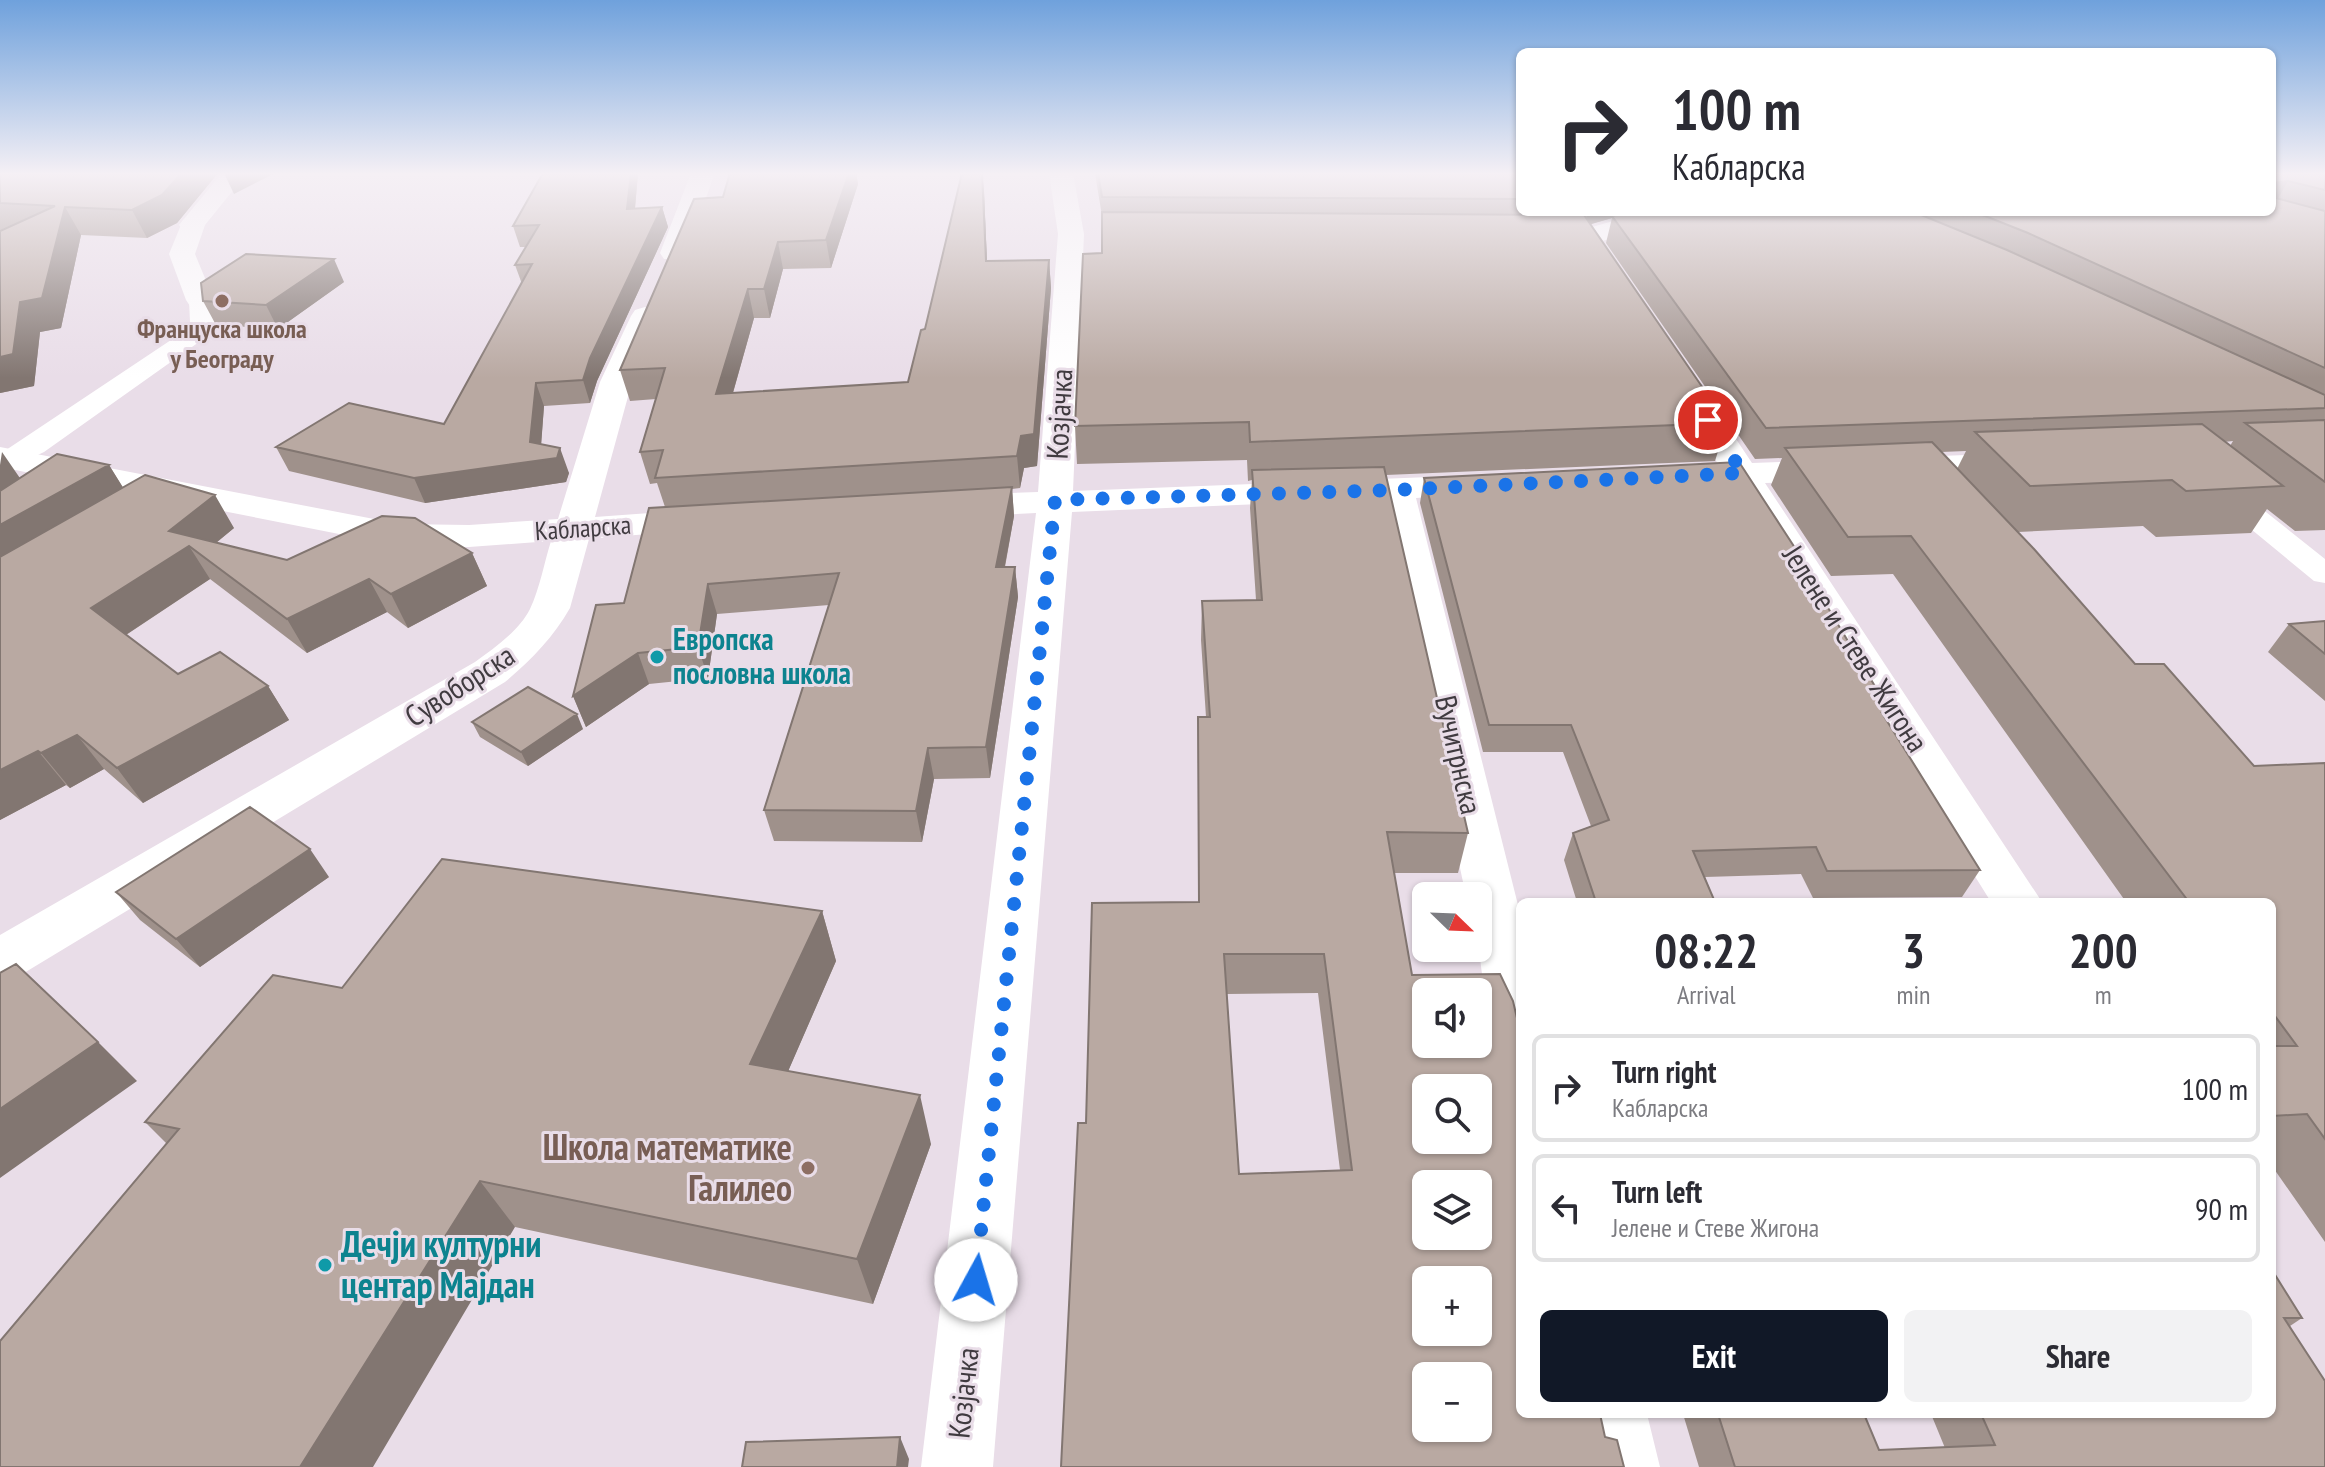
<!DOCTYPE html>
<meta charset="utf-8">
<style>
:root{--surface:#fff;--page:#f2f2f3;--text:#2b2b33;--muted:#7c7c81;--line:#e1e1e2;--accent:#111827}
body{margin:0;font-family:"PT Sans Narrow",sans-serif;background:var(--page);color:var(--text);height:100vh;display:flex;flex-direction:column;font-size:30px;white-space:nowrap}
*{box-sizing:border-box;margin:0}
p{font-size:26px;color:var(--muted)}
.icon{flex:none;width:44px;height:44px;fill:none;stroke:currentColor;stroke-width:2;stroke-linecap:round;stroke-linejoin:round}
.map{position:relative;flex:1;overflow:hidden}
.panel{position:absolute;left:1516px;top:898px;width:760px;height:520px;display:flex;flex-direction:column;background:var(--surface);border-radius:12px;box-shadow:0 2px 6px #0004}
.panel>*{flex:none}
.banner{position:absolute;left:1516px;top:48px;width:760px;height:168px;border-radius:12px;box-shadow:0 2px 6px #0004;background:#fff;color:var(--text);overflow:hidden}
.needle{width:52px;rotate:113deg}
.controls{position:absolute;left:1412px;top:882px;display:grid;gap:16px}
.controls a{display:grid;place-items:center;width:80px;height:80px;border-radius:12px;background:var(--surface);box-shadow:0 2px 6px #0004;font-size:40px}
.pin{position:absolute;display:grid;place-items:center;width:68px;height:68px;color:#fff;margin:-34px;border:4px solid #fff;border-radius:50%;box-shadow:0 2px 8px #0007}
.me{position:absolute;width:88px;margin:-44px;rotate:6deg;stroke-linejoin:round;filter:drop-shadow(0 0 6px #0008)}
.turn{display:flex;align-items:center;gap:28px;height:168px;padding:0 24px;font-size:36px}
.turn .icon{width:104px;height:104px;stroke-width:2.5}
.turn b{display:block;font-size:56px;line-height:68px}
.eta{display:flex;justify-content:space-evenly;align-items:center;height:136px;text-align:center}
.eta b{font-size:48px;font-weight:800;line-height:56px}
.action{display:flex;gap:16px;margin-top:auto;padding:16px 24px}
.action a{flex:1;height:92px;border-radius:12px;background:var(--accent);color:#fff;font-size:32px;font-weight:800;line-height:92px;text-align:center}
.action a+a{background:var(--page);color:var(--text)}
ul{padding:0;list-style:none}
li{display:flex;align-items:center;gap:24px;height:108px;margin:0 16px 12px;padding:0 8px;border:4px solid var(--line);border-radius:12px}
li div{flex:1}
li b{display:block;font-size:30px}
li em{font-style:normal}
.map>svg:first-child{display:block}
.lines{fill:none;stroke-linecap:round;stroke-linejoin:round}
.service{fill:#fff;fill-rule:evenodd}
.pedestrian{fill:#fff;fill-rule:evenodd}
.minor{fill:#fff;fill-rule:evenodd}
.wall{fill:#9f918b;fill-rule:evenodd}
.shaded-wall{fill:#827671}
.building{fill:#b9a9a2;stroke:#827671;stroke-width:2;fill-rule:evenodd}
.route{stroke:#1a73e8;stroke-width:14;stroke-dasharray:0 25.2}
.education-dot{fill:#8d6e63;stroke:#e9dde8;stroke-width:3}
.culture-dot{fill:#0f9aa8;stroke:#e9dde8;stroke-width:3}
.labels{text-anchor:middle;stroke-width:6;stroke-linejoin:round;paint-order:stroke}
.far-education-label{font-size:26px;font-weight:bold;fill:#785e54;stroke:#e9dde8}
.far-street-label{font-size:26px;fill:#403b40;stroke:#e9dde8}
.street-label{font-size:30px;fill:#403b40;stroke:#e9dde8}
.culture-label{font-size:30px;font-weight:bold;fill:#0d838f;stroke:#e9dde8;text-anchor:start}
.near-education-label{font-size:36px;font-weight:bold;fill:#785e54;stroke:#e9dde8;text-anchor:end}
.near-culture-label{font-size:36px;font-weight:bold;fill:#0d838f;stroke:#e9dde8;text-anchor:start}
</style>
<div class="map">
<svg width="2325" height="1467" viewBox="0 0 2325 1467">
<rect width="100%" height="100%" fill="#e9dde8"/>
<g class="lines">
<path class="service" d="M 200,293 L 208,295 L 214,322 L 199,342 L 44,452 L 0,473 L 0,454 L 183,332 L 190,322 L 189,300 L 192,295 Z
M 2222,482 L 2232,485 L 2325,559 L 2325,583 L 2314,581 L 2212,497 L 2208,491 L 2212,485 Z"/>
<path class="pedestrian" d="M 192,217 L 201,220 L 205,225 L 195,254 L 214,300 L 210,306 L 200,308 L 190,306 L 186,300 L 169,254 L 183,220 Z"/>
<path class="minor" d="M 222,173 L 247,173 L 201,230 L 183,230 L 179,225 Z
M 691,173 L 715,173 L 686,253 L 682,259 L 664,259 L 660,253 Z
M 1049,173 L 1073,173 L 1084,234 L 1073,491 L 1481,475 L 1493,478 L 1498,485 L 1493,492 L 1416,498 L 1520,913 L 1520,1044 L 1501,1037 C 1479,993 1478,944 1478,896 L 1466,896 L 1381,499 L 1072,512 L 993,1467 L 921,1467 L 1036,513 L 954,517 L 941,514 L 936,506 L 941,498 L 954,495 L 1038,492 L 1058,234 Z
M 1645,212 L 1684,212 L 1681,217 C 1633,231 1578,256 1528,243 L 1524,238 L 1528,233 L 1585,229 Z
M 645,307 L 655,310 L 659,316 L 632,382 L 595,517 L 705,509 L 718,512 L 723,520 L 718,528 L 589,539 L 570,608 C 553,638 531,660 505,682 L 19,976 L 0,982 L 0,935 L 475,662 C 494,648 519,631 530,609 C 540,588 544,563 551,541 L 469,547 L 400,546 L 0,467 L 0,447 L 400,524 L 469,525 L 558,519 L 600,382 L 631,316 L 635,310 Z
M 1687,380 L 1698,382 L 1752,463 L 2020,453 L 2032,456 L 2037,463 L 2032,470 L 2020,473 L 1765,483 L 2042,902 L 1991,902 L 1731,485 L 1685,486 L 1673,483 L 1668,476 L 1673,469 L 1718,464 L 1671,389 L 1676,382 Z
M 1577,1414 L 1647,1414 L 1660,1467 L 1588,1467 Z"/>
</g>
<path class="wall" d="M 0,173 L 218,173 L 177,223 L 147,238 L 81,235 L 61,328 L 40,332 L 34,386 L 0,393 Z
M 543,173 L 638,173 L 635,209 L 662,207 L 668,227 L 597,381 L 590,403 L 544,406 L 541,444 L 569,473 L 566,482 L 425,503 L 289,471 L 276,447 L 444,424 L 522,284 L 515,265 L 526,247 L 520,247 L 513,226 Z
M 849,173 L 856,173 L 858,184 L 831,268 L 783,269 L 770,318 L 754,318 L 733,393 L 908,382 L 925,329 L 984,191 L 987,261 L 1049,260 L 1051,288 L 1037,466 L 1024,468 L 1020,488 L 1012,489 L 1014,516 L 1005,567 L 1015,567 L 1018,597 L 990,778 L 934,779 L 922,842 L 774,841 L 764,810 L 829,605 L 717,614 L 708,678 L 649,684 L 586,727 L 573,696 L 624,603 L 665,507 L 657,483 L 650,484 L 640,452 L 656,399 L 630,401 L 620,370 L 723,197 Z
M 1095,173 L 1520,173 L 1520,212 L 2272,212 L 2272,173 L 2325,173 L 2325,530 L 2295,531 L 2267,509 L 2251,533 L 2156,537 L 2143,526 L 2018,532 L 2135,664 L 2164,664 L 2254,766 L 2325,763 L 2325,1242 L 2272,1166 L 2272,902 L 2126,902 L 1893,574 L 1831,576 L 1771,485 L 1782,458 L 1755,459 L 1606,243 L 1612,218 L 1590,224 L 1727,423 L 1715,461 L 1386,475 L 1468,833 L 1458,873 L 1394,873 L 1412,975 L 1500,974 L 1513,1001 L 1520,1031 L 1520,1414 L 1600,1414 L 1605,1437 L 1617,1440 L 1624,1467 L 1061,1467 L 1078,1123 L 1086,1123 L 1092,903 L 1198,902 L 1198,717 L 1206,717 L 1201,640 L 1202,601 L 1256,600 L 1250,508 L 1252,480 L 1248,481 L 1247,460 L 1077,464 L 1075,426 L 1083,254 L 1102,253 L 1102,216 ZM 2233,441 L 2230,446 L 2224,442 ZM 1966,451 L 1957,469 L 1941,452 ZM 1426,992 L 1478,992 L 1478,1044 L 1426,1044 ZM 1318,993 L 1340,1170 L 1239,1174 L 1227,994 ZM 1426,1088 L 1478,1088 L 1478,1140 L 1426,1140 ZM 1426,1184 L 1478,1184 L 1478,1236 L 1426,1236 ZM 1426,1280 L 1478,1280 L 1478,1332 L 1426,1332 ZM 1426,1376 L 1478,1376 L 1478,1428 L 1426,1428 Z
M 344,282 L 278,329 L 216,325 L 203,301 Z
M 109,465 L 123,488 L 234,528 L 216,543 L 287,560 L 472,553 L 487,586 L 408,628 L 387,612 L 307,653 L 210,579 L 126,635 L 178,674 L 268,686 L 289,720 L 143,803 L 104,769 L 70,788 L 66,785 L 0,820 L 20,478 Z
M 1424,478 L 1797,551 L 1795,554 L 1891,713 L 1887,720 L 1980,870 L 1962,897 L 1813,898 L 1801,874 L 1705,877 L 1715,902 L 1577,902 L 1564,860 L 1573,833 L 1591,826 L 1563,752 L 1483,752 L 1420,503 Z
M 2325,621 L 2325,701 L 2268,652 L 2289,624 Z
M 472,722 L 583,729 L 528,766 L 480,737 Z
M 329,877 L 200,967 L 140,920 L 116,892 Z
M 822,911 L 836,961 L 788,1071 L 931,1144 L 873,1304 L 515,1227 L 167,1144 L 145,1122 L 342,988 Z
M 2272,1270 L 2302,1318 L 2290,1326 L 2325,1467 L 1699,1467 L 1683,1414 L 1864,1414 L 1879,1450 L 1945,1448 L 1931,1414 L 2272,1414 Z"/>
<path class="shaded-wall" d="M 182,173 L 218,173 L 177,223 L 147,238 L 132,210 Z
M 224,173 L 275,173 L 234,194 Z
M 631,173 L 638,173 L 633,230 L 627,209 Z
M 849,173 L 856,173 L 858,184 L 831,268 L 826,240 Z
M 982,173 L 984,191 L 988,289 L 986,261 Z
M 2288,181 L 2273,207 L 2272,207 L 2272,183 Z
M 65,207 L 81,235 L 61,328 L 40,332 L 34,386 L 0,393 L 0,357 L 20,302 Z
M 662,207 L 668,227 L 597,381 L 590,403 L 583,380 L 590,358 Z
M 1588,212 L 1634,212 L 1612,216 L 1612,218 L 1585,226 Z
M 778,242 L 783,269 L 770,318 L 764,289 Z
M 334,259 L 344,282 L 278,329 L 266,305 Z
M 1049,260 L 1051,288 L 1037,466 L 1024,468 L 1020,488 L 1017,456 Z
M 748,289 L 754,318 L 724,424 L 716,394 Z
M 536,383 L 544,406 L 540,460 L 560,448 L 569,473 L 566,482 L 425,503 L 414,478 L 530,442 Z
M 2,452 L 24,484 L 109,465 L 129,497 L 0,572 L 0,465 Z
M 1012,487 L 1014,516 L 999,597 L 996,567 Z
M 215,495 L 234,528 L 201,555 L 189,546 L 210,579 L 115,642 L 91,608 L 169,531 Z
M 472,553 L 487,586 L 408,628 L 391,594 Z
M 1015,567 L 1018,597 L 990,778 L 986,747 Z
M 369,579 L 387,612 L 307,653 L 287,619 Z
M 708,584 L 717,614 L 708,678 L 698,647 Z
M 638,653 L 649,684 L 586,727 L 573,696 Z
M 268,686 L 289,720 L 143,803 L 117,768 Z
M 577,714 L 583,729 L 528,766 L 521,752 Z
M 77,735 L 104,769 L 70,788 L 41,753 Z
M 928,748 L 934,779 L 922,842 L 916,811 Z
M 38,751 L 66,785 L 0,820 L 0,770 Z
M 310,849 L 329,877 L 200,967 L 176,939 Z
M 822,911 L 836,961 L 770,1113 L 750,1064 Z
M 98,1042 L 137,1081 L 0,1178 L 0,1109 Z
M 920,1095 L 931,1144 L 873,1304 L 857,1259 Z
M 480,1181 L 515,1227 L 373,1467 L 300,1467 Z
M 900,1437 L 909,1459 L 908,1467 L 897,1467 Z"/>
<path class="building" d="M 0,173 L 182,173 L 162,195 L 132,210 L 65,207 L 42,298 L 20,302 L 13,354 L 0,357 L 0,231 L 55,206 L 0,203 Z
M 543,173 L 631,173 L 627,209 L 662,207 L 590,358 L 583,380 L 536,383 L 530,442 L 560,448 L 557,458 L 414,478 L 276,447 L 349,403 L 444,424 L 532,264 L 515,265 L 539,225 L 513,226 Z
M 730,173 L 849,173 L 826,240 L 778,242 L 764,289 L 748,289 L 716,394 L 908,382 L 921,330 L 925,329 L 962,173 L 982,173 L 986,261 L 1049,260 L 1034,434 L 1021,436 L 1017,456 L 655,478 L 663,450 L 640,452 L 665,368 L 620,370 L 694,199 L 723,197 Z
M 1098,173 L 1520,173 L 1520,199 L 1102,197 Z
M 2272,173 L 2325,173 L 2325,190 L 2288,181 L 2272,183 Z
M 2272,197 L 2325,211 L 2325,368 L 2028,233 L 1975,212 L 2272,212 Z
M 1102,212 L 1584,215 L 1727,423 L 1250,442 L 1249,422 L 1075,426 L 1083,254 L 1102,253 Z
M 1625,212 L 1914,212 L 2007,250 L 2325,395 L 2325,408 L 1766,428 L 1612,216 Z
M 246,254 L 334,259 L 266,305 L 203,301 L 201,283 Z
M 2325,420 L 2325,482 L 2245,423 Z
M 2202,424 L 2283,486 L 2186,491 L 2172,480 L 2030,486 L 1975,432 Z
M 1932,442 L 2034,549 L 2135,664 L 2164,664 L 2254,766 L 2325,763 L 2325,1139 L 2307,1114 L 2272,1116 L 2272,1046 L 2297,1046 L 2272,1012 L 2272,902 L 2189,902 L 1911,536 L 1848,537 L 1785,448 Z
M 57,454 L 109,465 L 0,525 L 0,491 Z
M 1739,462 L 1797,551 L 1794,551 L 1891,713 L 1882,713 L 1980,870 L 1827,871 L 1816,847 L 1693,851 L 1715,902 L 1596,902 L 1573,833 L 1609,820 L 1571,725 L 1489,725 L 1424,478 Z
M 1384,467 L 1468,833 L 1387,832 L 1412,975 L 1500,974 L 1513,1001 L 1520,1031 L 1520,1414 L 1600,1414 L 1605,1437 L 1617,1440 L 1624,1467 L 1061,1467 L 1078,1123 L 1086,1123 L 1092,903 L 1199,902 L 1198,717 L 1210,717 L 1202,601 L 1262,600 L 1252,470 ZM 1224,954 L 1324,954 L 1352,1170 L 1239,1174 ZM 1426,992 L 1478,992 L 1478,1044 L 1426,1044 ZM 1426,1088 L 1478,1088 L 1478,1140 L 1426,1140 ZM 1426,1184 L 1478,1184 L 1478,1236 L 1426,1236 ZM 1426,1280 L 1478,1280 L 1478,1332 L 1426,1332 ZM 1426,1376 L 1478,1376 L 1478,1428 L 1426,1428 Z
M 145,475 L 215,495 L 169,531 L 287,560 L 382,516 L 415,518 L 472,553 L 391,594 L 369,579 L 287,619 L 189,546 L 91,608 L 178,674 L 220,652 L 268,686 L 117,768 L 77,735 L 41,753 L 38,751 L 0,770 L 0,557 Z
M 1012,487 L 996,567 L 1015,567 L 986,747 L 928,748 L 916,811 L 764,810 L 839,573 L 708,584 L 698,647 L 638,653 L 573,696 L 596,605 L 624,603 L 649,508 Z
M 2325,621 L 2325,654 L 2289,624 Z
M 528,687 L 577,714 L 521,752 L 472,722 Z
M 250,807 L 310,849 L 176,939 L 116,892 Z
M 442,859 L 822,911 L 750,1064 L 920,1095 L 857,1259 L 480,1181 L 300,1467 L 0,1467 L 0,1341 L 179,1129 L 145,1122 L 273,975 L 342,988 Z
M 16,964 L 98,1042 L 0,1109 L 0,973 Z
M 2272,1270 L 2302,1318 L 2284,1318 L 2325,1381 L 2325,1467 L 1735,1467 L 1718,1414 L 1864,1414 L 1879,1450 L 1995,1445 L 1981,1414 L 2272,1414 Z
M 900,1437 L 897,1467 L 742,1467 L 746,1442 Z"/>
<linearGradient id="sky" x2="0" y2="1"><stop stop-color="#6fa1dc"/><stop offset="0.46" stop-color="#f5f0f5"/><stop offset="1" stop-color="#f5f0f5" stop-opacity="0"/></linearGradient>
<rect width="2325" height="378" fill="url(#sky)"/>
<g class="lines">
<path class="route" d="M 976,1280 L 1055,500 L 1396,490 L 1743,473 L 1708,420"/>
</g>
<g class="education-dot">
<circle cx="222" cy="301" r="8"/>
<circle cx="808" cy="1168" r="8"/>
</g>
<g class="culture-dot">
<circle cx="657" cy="657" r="8"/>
<circle cx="325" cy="1265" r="8"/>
</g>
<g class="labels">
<g class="far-education-label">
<text x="222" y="338">Француска школа<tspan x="222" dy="30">у Београду</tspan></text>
</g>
<g class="far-street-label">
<text transform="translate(583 528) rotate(-4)" y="9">Кабларска</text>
</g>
<g class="street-label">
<text transform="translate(1060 414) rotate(-87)" y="10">Козјачка</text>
<text transform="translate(1855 649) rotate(57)" y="10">Јелене и Стеве Жигона</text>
<text transform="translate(460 686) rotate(-33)" y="10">Сувоборска</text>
<text transform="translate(1458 755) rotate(77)" y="10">Вучитрнска</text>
<text transform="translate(964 1393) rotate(-84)" y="10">Козјачка</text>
</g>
<g class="culture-label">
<text x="673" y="650">Европска<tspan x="673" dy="34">пословна школа</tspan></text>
</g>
<g class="near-education-label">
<text x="792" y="1160">Школа математике<tspan x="792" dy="41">Галилео</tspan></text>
</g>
<g class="near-culture-label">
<text x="341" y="1257">Дечји културни<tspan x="341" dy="41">центар Мајдан</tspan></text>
</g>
</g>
</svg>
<div class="controls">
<a><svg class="needle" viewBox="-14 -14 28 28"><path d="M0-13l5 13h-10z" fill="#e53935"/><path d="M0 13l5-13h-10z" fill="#7c7c81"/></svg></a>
<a><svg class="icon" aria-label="sound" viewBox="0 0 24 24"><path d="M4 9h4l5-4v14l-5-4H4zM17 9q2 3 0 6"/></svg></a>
<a><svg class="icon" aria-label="search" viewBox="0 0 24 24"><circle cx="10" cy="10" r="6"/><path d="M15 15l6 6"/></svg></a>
<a><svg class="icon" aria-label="layers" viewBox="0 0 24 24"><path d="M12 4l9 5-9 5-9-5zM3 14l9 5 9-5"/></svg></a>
<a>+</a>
<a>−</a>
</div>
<div class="pin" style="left:1708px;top:420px;background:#d93025"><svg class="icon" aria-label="arrive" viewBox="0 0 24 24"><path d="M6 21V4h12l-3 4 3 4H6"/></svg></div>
<svg class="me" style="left:976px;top:1280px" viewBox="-20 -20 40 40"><circle r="19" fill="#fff"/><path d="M0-13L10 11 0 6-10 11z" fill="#1a73e8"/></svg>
<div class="banner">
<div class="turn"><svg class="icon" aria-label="right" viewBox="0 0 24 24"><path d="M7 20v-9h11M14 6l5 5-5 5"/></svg><div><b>100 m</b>Кабларска</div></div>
</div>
<section class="panel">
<div class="eta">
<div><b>08:22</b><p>Arrival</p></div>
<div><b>3</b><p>min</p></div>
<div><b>200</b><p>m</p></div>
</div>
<ul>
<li><svg class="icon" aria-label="right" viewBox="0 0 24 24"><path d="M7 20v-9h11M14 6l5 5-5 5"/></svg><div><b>Turn right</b><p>Кабларска</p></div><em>100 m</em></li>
<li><svg class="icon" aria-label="left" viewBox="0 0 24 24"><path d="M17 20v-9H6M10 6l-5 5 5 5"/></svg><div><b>Turn left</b><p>Јелене и Стеве Жигона</p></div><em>90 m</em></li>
</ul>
<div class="action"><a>Exit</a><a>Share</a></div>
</section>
</div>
